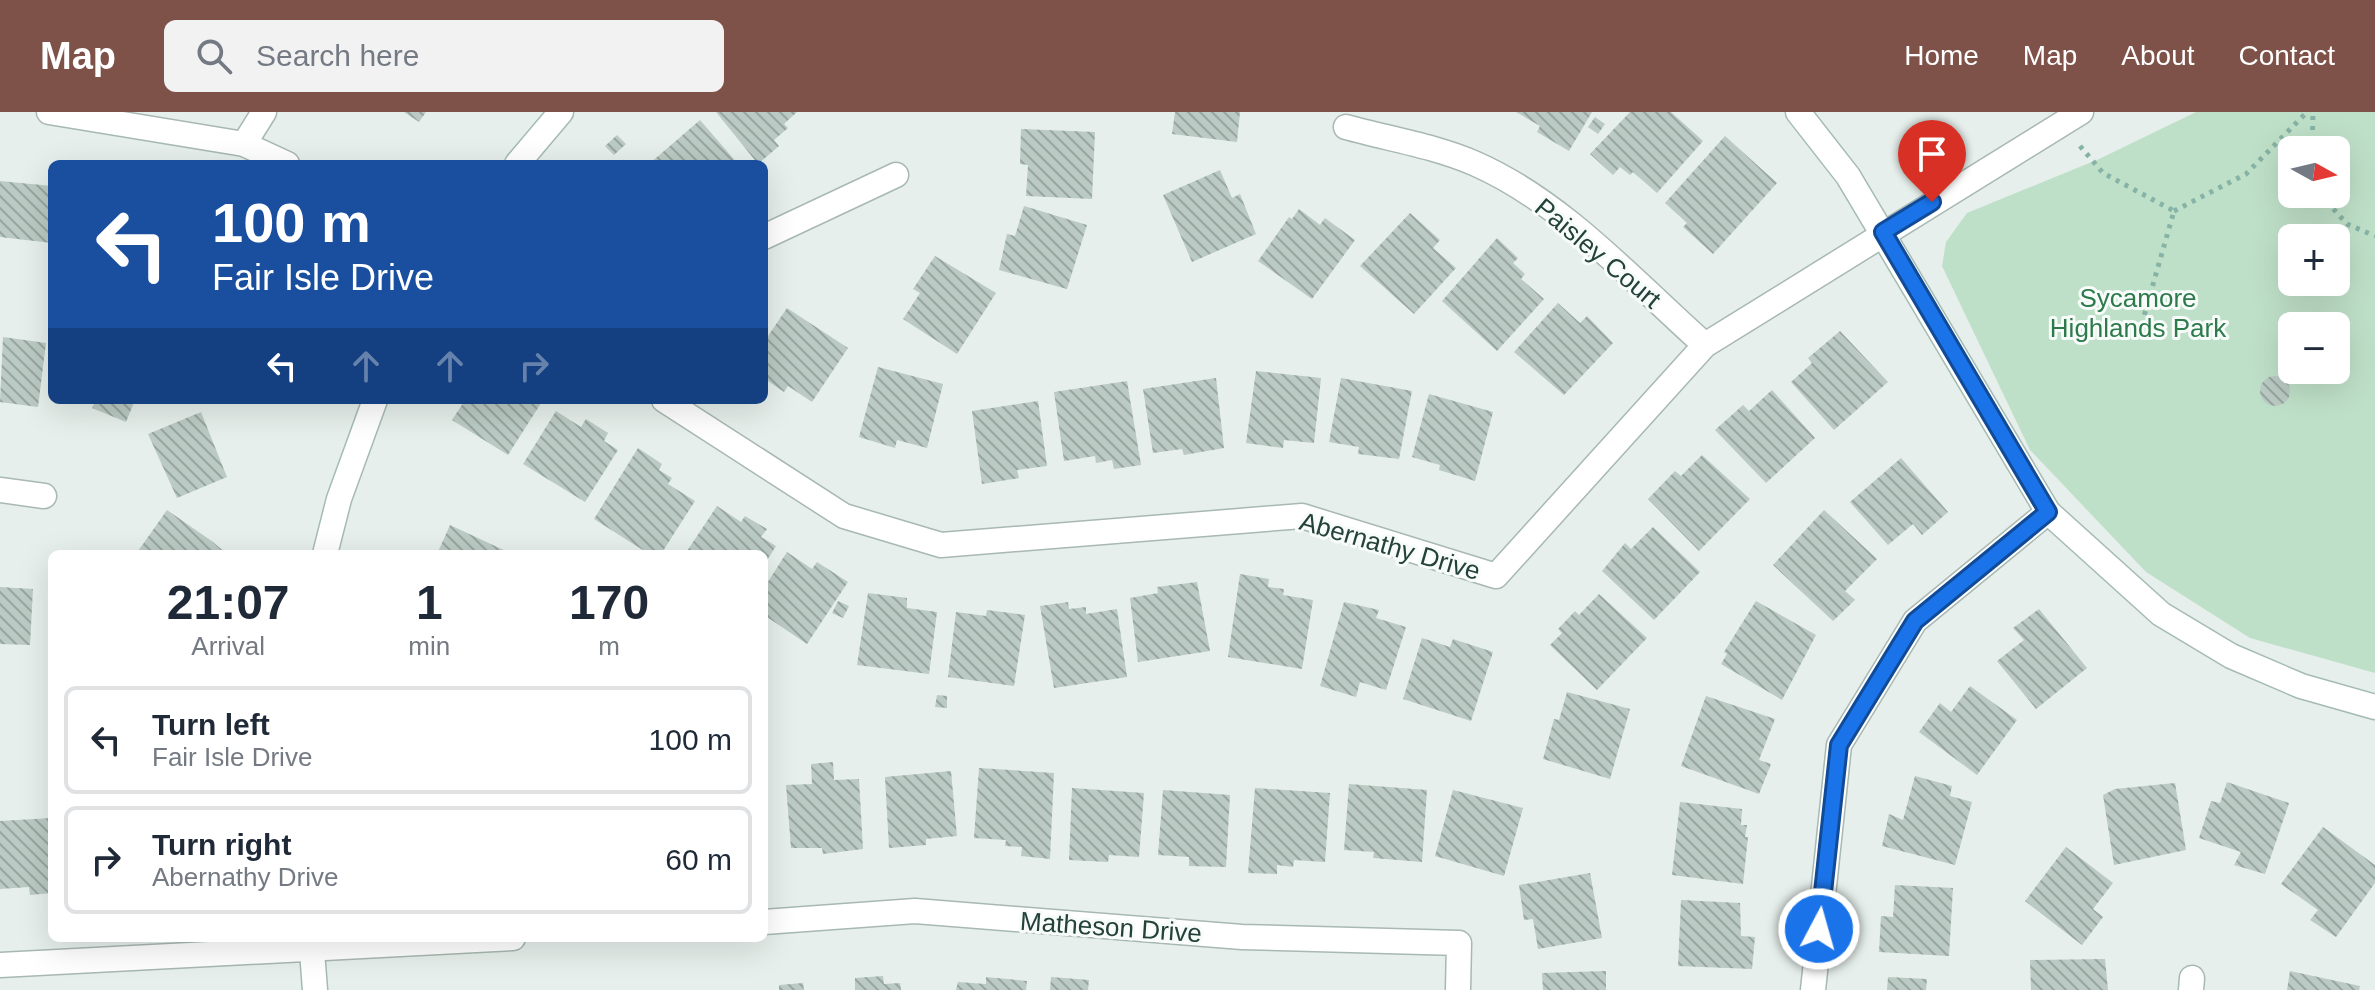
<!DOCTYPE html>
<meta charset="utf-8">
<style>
:root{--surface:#fff;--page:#f2f2f3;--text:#1f2937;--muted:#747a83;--line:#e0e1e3;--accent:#7f5249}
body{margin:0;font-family:Helvetica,sans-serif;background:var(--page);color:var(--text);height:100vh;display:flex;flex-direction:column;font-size:30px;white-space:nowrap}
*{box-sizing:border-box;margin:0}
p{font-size:26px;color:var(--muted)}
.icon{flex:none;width:44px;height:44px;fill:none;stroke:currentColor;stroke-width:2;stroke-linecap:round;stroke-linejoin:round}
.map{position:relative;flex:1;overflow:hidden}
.sheet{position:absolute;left:48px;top:438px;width:720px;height:392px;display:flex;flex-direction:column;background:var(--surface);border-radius:12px;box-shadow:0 8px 32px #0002}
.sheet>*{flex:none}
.banner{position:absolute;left:48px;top:48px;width:720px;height:244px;border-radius:12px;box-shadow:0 8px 32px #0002;background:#1a4fa0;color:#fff;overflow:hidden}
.needle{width:52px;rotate:98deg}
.tools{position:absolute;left:2278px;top:24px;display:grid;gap:16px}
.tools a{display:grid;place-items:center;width:72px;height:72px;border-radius:12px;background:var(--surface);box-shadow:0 8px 32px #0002;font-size:40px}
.pin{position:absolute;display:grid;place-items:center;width:68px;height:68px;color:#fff;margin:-82px -34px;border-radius:50% 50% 50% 0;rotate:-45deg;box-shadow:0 0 8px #0007}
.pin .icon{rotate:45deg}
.me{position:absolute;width:88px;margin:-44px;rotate:6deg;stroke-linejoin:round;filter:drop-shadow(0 0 6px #0008)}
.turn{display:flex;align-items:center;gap:28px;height:168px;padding:0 32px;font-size:36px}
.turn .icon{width:104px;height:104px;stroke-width:2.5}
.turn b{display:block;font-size:56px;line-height:68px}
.lanes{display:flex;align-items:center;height:76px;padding:0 32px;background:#0003;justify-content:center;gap:40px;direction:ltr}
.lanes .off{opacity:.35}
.eta{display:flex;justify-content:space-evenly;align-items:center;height:136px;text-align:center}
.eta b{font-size:48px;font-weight:700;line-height:56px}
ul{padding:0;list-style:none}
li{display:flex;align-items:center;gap:24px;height:108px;margin:0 16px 12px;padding:0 16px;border:4px solid var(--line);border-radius:12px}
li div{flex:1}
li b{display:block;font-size:30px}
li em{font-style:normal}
header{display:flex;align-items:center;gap:48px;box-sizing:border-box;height:112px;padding:0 40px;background:var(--accent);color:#fff}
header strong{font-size:38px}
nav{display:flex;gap:44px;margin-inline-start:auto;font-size:28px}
.search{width:560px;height:72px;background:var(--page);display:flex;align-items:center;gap:20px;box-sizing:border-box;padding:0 28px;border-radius:12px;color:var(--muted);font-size:30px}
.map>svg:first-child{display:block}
.park{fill:#bfe0c8;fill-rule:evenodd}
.building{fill:url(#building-back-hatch)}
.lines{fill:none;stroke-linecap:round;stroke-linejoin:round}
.street-casing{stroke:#a8b8b2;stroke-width:27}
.secondary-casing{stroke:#a4bbb3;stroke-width:27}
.path{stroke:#86b3a5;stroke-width:5;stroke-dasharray:4 6;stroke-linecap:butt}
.street{stroke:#fff;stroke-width:24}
.secondary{stroke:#fff;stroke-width:24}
.route-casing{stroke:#114b97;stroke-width:20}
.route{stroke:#1a73e8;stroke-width:14}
.labels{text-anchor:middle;stroke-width:6;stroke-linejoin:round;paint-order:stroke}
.street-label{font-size:26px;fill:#24423a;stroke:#f7fbf9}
.park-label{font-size:26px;fill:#2d7a4b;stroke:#f7fbf9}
</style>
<header>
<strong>Map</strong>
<div class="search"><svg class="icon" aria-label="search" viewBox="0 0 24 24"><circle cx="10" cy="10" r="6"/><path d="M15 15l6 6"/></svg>Search here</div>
<nav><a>Home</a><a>Map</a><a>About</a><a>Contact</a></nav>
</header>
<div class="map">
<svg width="2375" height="878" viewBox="0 0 2375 878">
<defs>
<pattern id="building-back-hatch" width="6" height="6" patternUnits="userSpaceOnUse" patternTransform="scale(2)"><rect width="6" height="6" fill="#bbcac4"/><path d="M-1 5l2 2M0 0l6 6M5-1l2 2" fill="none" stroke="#98a6a0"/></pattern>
</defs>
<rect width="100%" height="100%" fill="#e6efeb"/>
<path class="park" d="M 2196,0 L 2375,0 L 2375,561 L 2250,526 L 2146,460 L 2030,338 L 1942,154 L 1946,130 L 1967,101 L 2099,47 ZM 2292,38 L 2336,38 L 2336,82 L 2292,82 ZM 2292,126 L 2336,126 L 2336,170 L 2292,170 ZM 2336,214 L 2336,258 L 2292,258 L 2292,214 Z"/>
<path class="building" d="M 404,0 L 426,0 L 419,10 Z
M 716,0 L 797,0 L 784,12 L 788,16 L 774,28 L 779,34 L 758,52 Z
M 1175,0 L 1240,0 L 1237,30 L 1172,22 Z
M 1516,0 L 1592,0 L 1569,39 L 1537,20 L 1540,14 Z
M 1630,0 L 1671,0 L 1703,29 L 1657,81 L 1633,60 L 1630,63 L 1620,55 L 1613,63 L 1590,42 Z
M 1595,5 L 1605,12 L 1598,22 L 1588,15 Z
M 700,8 L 738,52 L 649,52 Z
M 1021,17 L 1095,20 L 1092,87 L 1026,84 L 1028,53 L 1020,52 Z
M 617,23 L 626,32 L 614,43 L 605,34 Z
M 1725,24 L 1777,71 L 1713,142 L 1683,115 L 1687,111 L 1665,91 Z
M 1220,58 L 1232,86 L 1240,82 L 1256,122 L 1192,150 L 1163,83 Z
M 0,69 L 52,74 L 52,131 L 0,125 Z
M 1024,94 L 1087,113 L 1067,177 L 999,158 L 1007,122 L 1015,124 Z
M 1299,97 L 1320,113 L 1325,106 L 1355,128 L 1312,187 L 1258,149 L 1289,105 L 1292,107 Z
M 1410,101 L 1440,128 L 1433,136 L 1456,156 L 1414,202 L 1360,154 Z
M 1497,126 L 1518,146 L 1513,151 L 1525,162 L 1521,167 L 1544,187 L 1497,239 L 1442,189 Z
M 935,144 L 996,181 L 957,242 L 903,207 L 920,181 L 913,177 Z
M 1558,191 L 1580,211 L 1587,204 L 1613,231 L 1564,283 L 1514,240 Z
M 787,196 L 848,236 L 812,290 L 788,274 L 784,280 L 765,267 L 764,230 Z
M 1840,219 L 1888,270 L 1834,318 L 1791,270 L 1812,251 L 1808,246 Z
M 3,225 L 46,231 L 38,295 L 0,290 Z
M 878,255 L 943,272 L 927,336 L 897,328 L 895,336 L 859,325 Z
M 1256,259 L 1321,266 L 1314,331 L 1284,328 L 1283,336 L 1246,331 Z
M2260 279a15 15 0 1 1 30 0a15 15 0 1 1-30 0Z
M 1216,266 L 1224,336 L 1184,343 L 1182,337 L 1153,341 L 1143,277 Z
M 1341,266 L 1412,279 L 1399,347 L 1358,342 L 1359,335 L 1329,330 Z
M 1127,269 L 1141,353 L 1114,357 L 1112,348 L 1096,351 L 1095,344 L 1064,349 L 1054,280 Z
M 1772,278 L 1815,326 L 1766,371 L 1715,318 L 1743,293 L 1749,299 Z
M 1429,282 L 1493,300 L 1475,369 L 1439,358 L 1440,353 L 1412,345 Z
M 96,288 L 135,288 L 126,310 L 92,296 Z
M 465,288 L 543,288 L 508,343 L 452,308 Z
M 1038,289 L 1047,354 L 1017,358 L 1019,366 L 982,372 L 972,299 Z
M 556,299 L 581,315 L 586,307 L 608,321 L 604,329 L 618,338 L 585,390 L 523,352 Z
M 201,300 L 227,365 L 177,386 L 148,322 Z
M 638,336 L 662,352 L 659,358 L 672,366 L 668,372 L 695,389 L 661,442 L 649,442 L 594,407 Z
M 1702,343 L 1750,387 L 1699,439 L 1648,387 L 1675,359 L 1681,364 Z
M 1901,346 L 1948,400 L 1922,423 L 1913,412 L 1888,433 L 1850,390 Z
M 717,394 L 741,410 L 745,404 L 767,417 L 761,425 L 776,434 L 764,453 L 764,442 L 685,442 Z
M 167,398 L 213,430 L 227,442 L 136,442 Z
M 1824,398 L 1877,447 L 1845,479 L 1855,488 L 1833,509 L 1773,453 Z
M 450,413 L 512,442 L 437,442 Z
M 1653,415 L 1700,460 L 1654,508 L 1602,459 L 1625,431 L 1631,437 Z
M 787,440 L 812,457 L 817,450 L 848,470 L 807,532 L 764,503 L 764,476 Z
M 1240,462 L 1269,467 L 1268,475 L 1284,477 L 1283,483 L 1313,488 L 1302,557 L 1228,545 Z
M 1197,470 L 1210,539 L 1138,550 L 1130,486 L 1158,481 L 1157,475 Z
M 0,475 L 33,477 L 30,533 L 0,532 Z
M 868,481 L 907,486 L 907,496 L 937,500 L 929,562 L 857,553 Z
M 1599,482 L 1647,526 L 1597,578 L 1550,533 L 1562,521 L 1558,517 L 1575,499 L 1579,503 Z
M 838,489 L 849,494 L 843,506 L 832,501 Z
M 1756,489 L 1816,523 L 1782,588 L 1721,552 L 1727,542 L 1724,540 Z
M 1068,490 L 1069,497 L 1086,495 L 1086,502 L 1117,497 L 1127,565 L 1054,576 L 1040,494 Z
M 1344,490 L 1379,498 L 1376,506 L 1406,515 L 1386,578 L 1360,570 L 1356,585 L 1320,574 Z
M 2039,497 L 2087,556 L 2036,597 L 1997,549 L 2024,528 L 2013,516 Z
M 987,498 L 1025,503 L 1014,574 L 948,565 L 956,500 L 986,504 Z
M 1422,526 L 1450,535 L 1453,527 L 1493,540 L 1471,609 L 1403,587 Z
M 1970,574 L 2017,608 L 1977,663 L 1919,620 L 1940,591 L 1951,600 Z
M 1567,580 L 1630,597 L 1610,667 L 1543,647 L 1554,607 L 1559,608 Z
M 937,583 L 947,584 L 947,596 L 935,595 Z
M 1706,584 L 1775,607 L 1759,648 L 1771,652 L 1759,682 L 1681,654 Z
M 833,650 L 834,668 L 859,667 L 863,737 L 823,742 L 822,736 L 791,736 L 786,673 L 812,672 L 811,652 Z
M 979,656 L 1054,661 L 1050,747 L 1021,744 L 1022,735 L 1005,734 L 1006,728 L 974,726 Z
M 951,659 L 957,724 L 926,727 L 926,733 L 889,736 L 885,665 Z
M 1915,664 L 1952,674 L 1950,684 L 1972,690 L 1955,753 L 1882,734 L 1889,702 L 1903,708 Z
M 2227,670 L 2289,691 L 2265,762 L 2234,753 L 2241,740 L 2199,726 L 2211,689 L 2220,691 Z
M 2175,671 L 2186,738 L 2114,753 L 2103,683 L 2115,677 Z
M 1349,672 L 1427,678 L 1422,750 L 1373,746 L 1374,740 L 1344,738 Z
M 1072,676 L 1144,681 L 1139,745 L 1109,743 L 1108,750 L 1069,748 Z
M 1255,676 L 1330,681 L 1325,750 L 1294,748 L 1293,755 L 1277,753 L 1277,762 L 1248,761 Z
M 1163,678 L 1230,683 L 1226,755 L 1189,754 L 1189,745 L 1158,743 Z
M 1453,678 L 1523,696 L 1504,764 L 1435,744 Z
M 1680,690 L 1742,697 L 1741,713 L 1747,713 L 1745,725 L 1748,725 L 1743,772 L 1672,763 Z
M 52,706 L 52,781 L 30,783 L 29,775 L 0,777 L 0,709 Z
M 2323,715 L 2375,753 L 2375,771 L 2336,825 L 2310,808 L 2318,798 L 2281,772 Z
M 2066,735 L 2113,771 L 2093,797 L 2103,805 L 2082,833 L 2025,789 Z
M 1590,761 L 1602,826 L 1538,837 L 1533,807 L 1524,808 L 1519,773 Z
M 1895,773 L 1953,776 L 1949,844 L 1879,840 L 1881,804 L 1893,805 Z
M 1681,788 L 1740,791 L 1741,824 L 1755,825 L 1752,857 L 1678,854 Z
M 2105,847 L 2108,878 L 2031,878 L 2030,848 Z
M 1606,859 L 1606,878 L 1543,878 L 1542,861 Z
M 2290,859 L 2360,874 L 2359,878 L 2287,878 Z
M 883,864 L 884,872 L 900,871 L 901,878 L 855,878 L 855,866 Z
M 986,865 L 1027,869 L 1026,878 L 956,878 L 958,870 L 986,872 Z
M 1051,865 L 1089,868 L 1088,878 L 1050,878 Z
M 1888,865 L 1927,867 L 1926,878 L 1887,878 Z
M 803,871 L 804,878 L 779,878 L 779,873 Z"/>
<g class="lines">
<g class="street-casing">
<path id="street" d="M 49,0 L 244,32 L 287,52
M 1346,15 C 1389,27 1435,34 1476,52 C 1564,91 1634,170 1705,233
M 244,32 L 264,0
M 764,125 L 896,63
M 664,288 L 844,404 L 941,433 L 1302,404 L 1496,464 L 1705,233 L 2081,0
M 0,378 L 44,384
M 764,810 L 915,799 L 1242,825 L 1459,831 L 1458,878
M 0,853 L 513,826
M 1813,878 L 1839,633 L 1915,509 L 2048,400
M 2191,878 L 2192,866"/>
</g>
<g class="secondary-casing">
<path id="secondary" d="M 1798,0 L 1848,64 L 2048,400 L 2161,502 L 2231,544 L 2301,574 L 2375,595
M 517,52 L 561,0
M 325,442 L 339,387 L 375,288
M 311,826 L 315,878"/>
</g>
<path class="path" d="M 2080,34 L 2103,61 L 2174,99 L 2144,204 L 2163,218
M 2312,38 L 2313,0
M 2320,82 L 2347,112 L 2375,124
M 2174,99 L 2246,62 L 2307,0"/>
<use href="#street" class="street"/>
<use href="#secondary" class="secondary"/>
</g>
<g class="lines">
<g class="route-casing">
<path id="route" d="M 1819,817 L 1839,633 L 1915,509 L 2048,400 L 1883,120 L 1932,90"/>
</g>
<use href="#route" class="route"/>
</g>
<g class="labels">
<g class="street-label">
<text transform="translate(1598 141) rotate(40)" y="9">Paisley Court</text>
<text transform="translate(1390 434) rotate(16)" y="9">Abernathy Drive</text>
<text transform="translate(1111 815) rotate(4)" y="9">Matheson Drive</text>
</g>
<g class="park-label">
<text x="2138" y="195">Sycamore<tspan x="2138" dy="30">Highlands Park</tspan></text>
</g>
</g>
</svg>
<div class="tools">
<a><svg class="needle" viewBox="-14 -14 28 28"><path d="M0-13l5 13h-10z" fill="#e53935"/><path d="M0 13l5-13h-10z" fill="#747a83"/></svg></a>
<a>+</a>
<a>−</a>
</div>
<div class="pin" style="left:1932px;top:90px;background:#d93025"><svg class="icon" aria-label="arrive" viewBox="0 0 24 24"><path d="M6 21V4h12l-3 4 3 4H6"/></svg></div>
<svg class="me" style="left:1819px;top:817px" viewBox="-20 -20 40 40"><circle r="17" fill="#1a73e8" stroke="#fff" stroke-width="3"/><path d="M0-11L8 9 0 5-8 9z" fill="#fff"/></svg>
<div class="banner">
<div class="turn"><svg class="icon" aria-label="left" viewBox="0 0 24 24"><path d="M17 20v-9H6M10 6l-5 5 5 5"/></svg><div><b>100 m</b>Fair Isle Drive</div></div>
<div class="lanes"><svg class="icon" aria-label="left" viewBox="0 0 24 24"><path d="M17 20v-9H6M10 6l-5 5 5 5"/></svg><svg class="icon off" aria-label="ahead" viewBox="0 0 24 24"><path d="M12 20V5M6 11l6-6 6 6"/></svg><svg class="icon off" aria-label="ahead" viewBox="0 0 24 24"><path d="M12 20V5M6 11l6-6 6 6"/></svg><svg class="icon off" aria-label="right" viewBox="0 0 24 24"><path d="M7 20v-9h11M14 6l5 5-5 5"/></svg></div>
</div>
<section class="sheet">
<div class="eta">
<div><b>21:07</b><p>Arrival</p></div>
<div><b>1</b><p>min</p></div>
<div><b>170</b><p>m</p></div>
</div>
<ul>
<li><svg class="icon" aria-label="left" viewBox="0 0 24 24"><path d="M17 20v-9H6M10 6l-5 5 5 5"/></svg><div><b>Turn left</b><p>Fair Isle Drive</p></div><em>100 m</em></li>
<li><svg class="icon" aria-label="right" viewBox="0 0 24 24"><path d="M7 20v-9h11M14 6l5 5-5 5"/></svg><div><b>Turn right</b><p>Abernathy Drive</p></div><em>60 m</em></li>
</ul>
</section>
</div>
